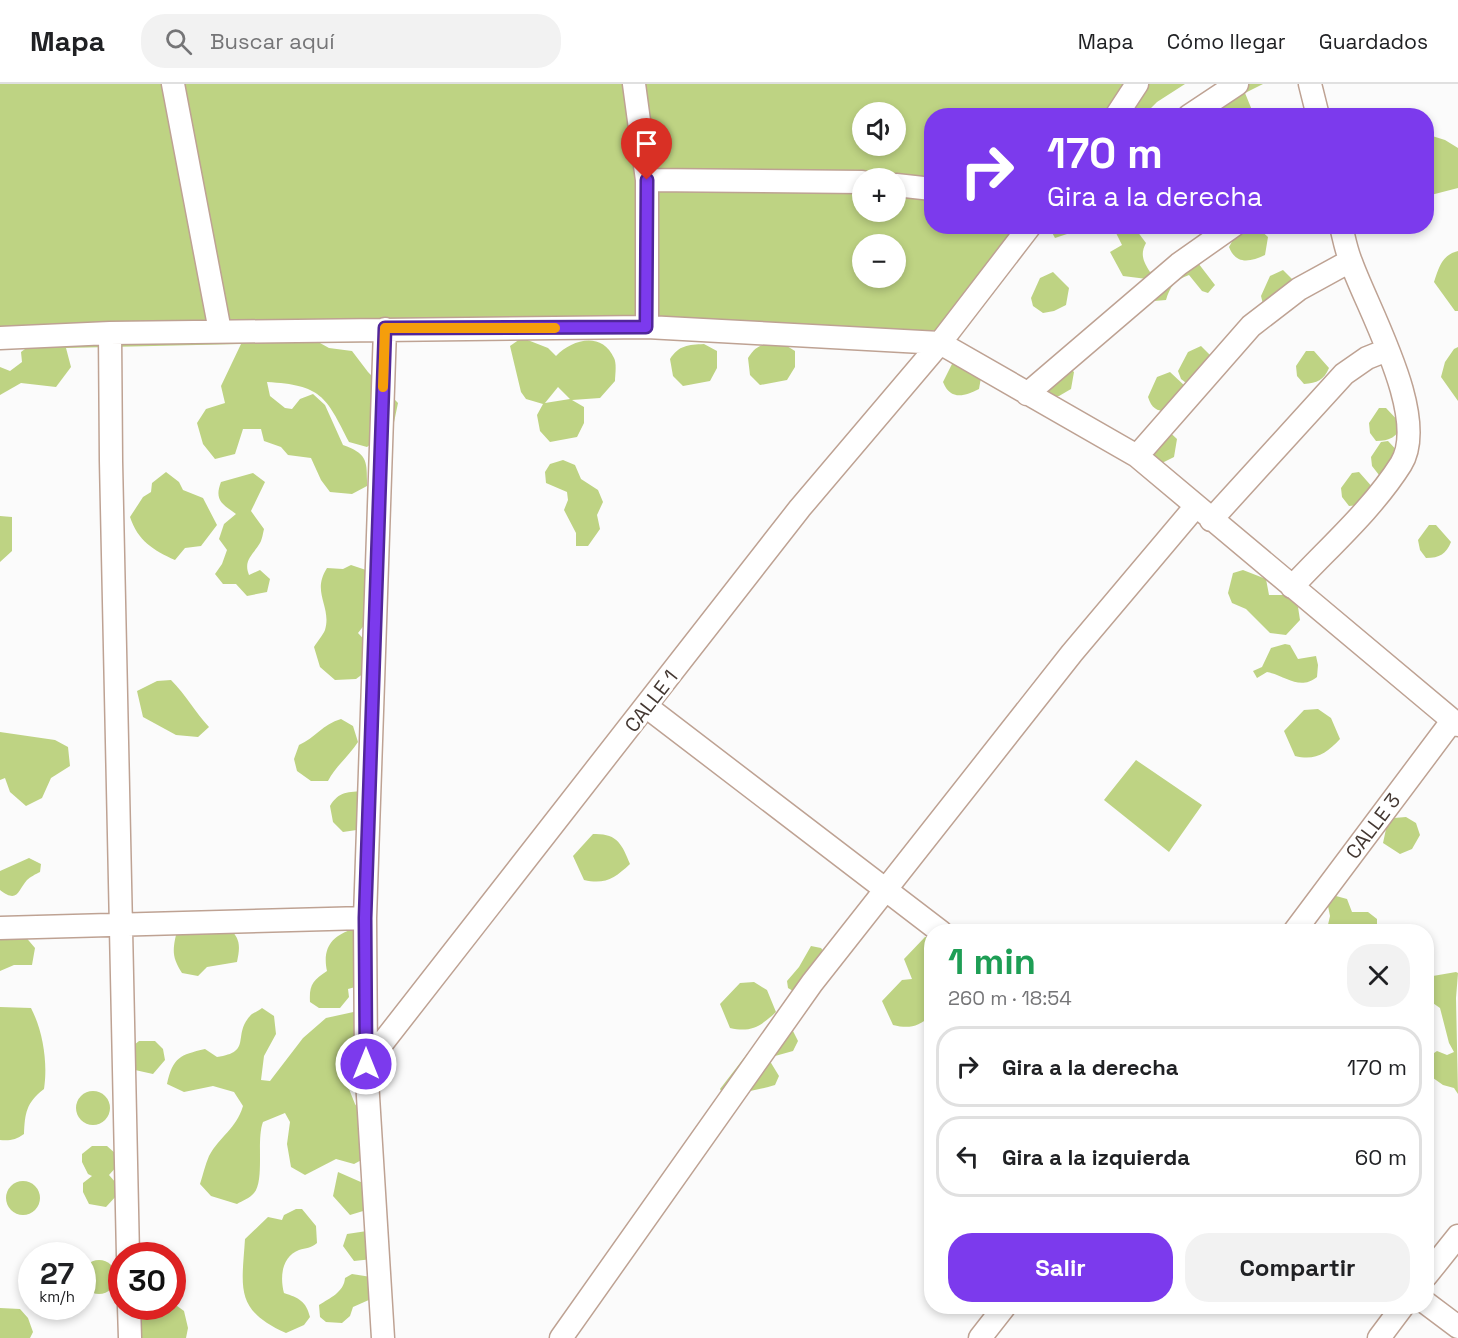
<!DOCTYPE html>
<html lang="es">
<meta charset="utf-8">
<style>
:root{--surface:#fff;--page:#f2f2f2;--text:#202124;--muted:#757577;--line:#e0e0e0;--accent:#7c3aed}
body{margin:0;font-family:"Space Grotesk",sans-serif;background:var(--page);color:var(--text);height:100vh;display:flex;flex-direction:column;font-size:22px;white-space:nowrap}
*{box-sizing:border-box;margin:0}
p{font-size:20px;color:var(--muted)}
.icon{flex:none;width:33px;height:33px;fill:none;stroke:currentColor;stroke-width:2;stroke-linecap:round;stroke-linejoin:round}
.map{position:relative;flex:1;overflow:hidden}
.details{position:absolute;left:924px;top:840px;width:510px;height:390px;display:flex;flex-direction:column;background:var(--surface);border-radius:24px;box-shadow:0 3px 9px #0003}
.details>*{flex:none}
.guide{position:absolute;left:924px;top:24px;width:510px;height:126px;border-radius:24px;box-shadow:0 3px 9px #0003;background:#7c3aed;color:#fff;overflow:hidden}
.tools{position:absolute;left:852px;top:18px;display:grid;gap:12px}
.tools a{display:grid;place-items:center;width:54px;height:54px;border-radius:50%;background:var(--surface);box-shadow:0 3px 9px #0003;font-size:30px}
.speed{position:absolute;left:18px;top:1158px;display:flex;gap:12px;font-size:30px;font-weight:700;text-align:center}
.speed>*{display:grid;place-content:center;width:78px;height:78px;border-radius:50%;background:var(--surface);box-shadow:0 3px 9px #0003;line-height:1}
.speed small{font-size:15px;font-weight:400}
.speed .limit{border:9px solid #d22;background:#fff;color:#111}
.pin{position:absolute;display:grid;place-items:center;width:51px;height:51px;color:#fff;margin:-62px -26px;border-radius:50% 50% 50% 0;rotate:-45deg;box-shadow:0 0 6px #0007}
.pin .icon{rotate:45deg}
.me{position:absolute;width:66px;margin:-33px;rotate:0deg;stroke-linejoin:round;filter:drop-shadow(0 0 4px #0008)}
.turn{display:flex;align-items:center;gap:21px;height:126px;padding:0 24px;font-size:27px}
.turn .icon{width:78px;height:78px;stroke-width:2.5}
.turn b{display:block;font-size:42px;line-height:51px}
.round{display:grid;place-items:center;flex:none;width:63px;height:63px;border-radius:24px;background:var(--page)}
.head{display:flex;align-items:center;justify-content:space-between;height:102px;padding:0 24px}
h1{font-size:36px;font-weight:700;line-height:45px;color:#1e9e55}
.button{display:flex;gap:12px;margin-top:auto;padding:12px 24px}
.button a{flex:1;height:69px;border-radius:24px;background:var(--accent);color:#fff;font-size:24px;font-weight:700;line-height:69px;text-align:center}
.button a+a{background:var(--page);color:var(--text)}
ul{padding:0;list-style:none}
li{display:flex;align-items:center;gap:18px;height:81px;margin:0 12px 9px;padding:0 12px;border:3px solid var(--line);border-radius:24px}
li div{flex:1}
li b{display:block;font-size:22px}
li em{font-style:normal}
header{display:flex;align-items:center;gap:36px;box-sizing:border-box;height:84px;padding:0 30px;background:var(--surface);border-bottom:2px solid var(--line)}
header strong{font-size:28px}
nav{display:flex;gap:33px;margin-inline-start:auto;font-size:21px}
.search{width:420px;height:54px;background:var(--page);display:flex;align-items:center;gap:15px;box-sizing:border-box;padding:0 21px;border-radius:24px;color:var(--muted);font-size:22px}
.map>svg:first-child{display:block}
.green{fill:#bed383;fill-rule:evenodd}
.lines{fill:none;stroke-linecap:round;stroke-linejoin:round}
.street-casing{stroke:#bea293;stroke-width:25}
.street{stroke:#fff;stroke-width:22}
.route-casing{stroke:#51269a;stroke-width:15}
.route{stroke:#7c3aed;stroke-width:10}
.slow{stroke:#f59e0b;stroke-width:10}
.labels{text-anchor:middle;stroke-width:6;stroke-linejoin:round;paint-order:stroke}
.street-label{font-size:20px;fill:#443832;stroke:#fff}
</style>
<header>
<strong>Mapa</strong>
<div class="search"><svg class="icon" aria-label="search" viewBox="0 0 24 24"><circle cx="10" cy="10" r="6"/><path d="M15 15l6 6"/></svg>Buscar aquí</div>
<nav><a>Mapa</a><a>Cómo llegar</a><a>Guardados</a></nav>
</header>
<div class="map">
<svg width="1458" height="1254" viewBox="0 0 1458 1254">
<rect width="100%" height="100%" fill="#fbfbfb"/>
<path class="green" d="M 0,0 L 1185,0 L 1157,18 L 1144,31 L 932,32 L 932,142 L 1039,143 L 941,246 L 525,255 L 548,264 L 556,272 C 572,255 602,247 614,274 C 617,280 615,291 615,297 L 600,314 L 572,316 L 584,323 L 584,339 L 577,353 L 550,358 L 540,347 L 537,331 L 543,320 L 526,315 L 521,308 L 510,262 L 520,255 L 320,259 L 329,264 L 352,267 L 368,288 L 398,319 L 393,343 L 367,363 L 349,358 C 326,312 321,301 267,298 L 270,312 L 285,324 L 292,325 L 300,315 L 313,310 L 325,321 L 343,361 C 368,370 367,377 367,402 L 352,410 L 330,408 L 321,396 L 311,374 L 288,371 L 281,363 L 264,357 L 261,345 L 243,345 L 235,370 L 215,375 L 203,360 L 197,339 L 206,325 L 225,319 L 221,302 L 241,260 L 66,264 L 71,283 L 56,303 L 21,299 L 0,311 L 0,283 L 10,287 L 22,278 L 21,268 L 25,265 L 0,265 ZM 862,28 L 896,28 L 896,62 L 862,62 ZM 862,94 L 896,94 L 896,128 L 862,128 ZM 862,160 L 896,160 L 896,194 L 862,194 ZM 558,303 L 570,315 L 545,319 Z
M 1245,0 L 1263,0 L 1245,9 L 1254,31 L 1203,32 Z
M 1429,51 L 1445,56 L 1458,64 L 1458,104 L 1427,112 L 1426,52 Z
M 1049,143 L 1081,143 L 1073,148 L 1055,154 Z
M 1113,143 L 1134,143 L 1146,159 C 1140,170 1143,177 1150,188 L 1169,180 L 1195,175 L 1215,201 L 1208,209 L 1202,207 L 1189,191 C 1175,196 1170,202 1166,216 L 1154,217 L 1147,195 L 1123,192 L 1110,168 L 1122,161 Z
M 1240,143 L 1257,143 L 1268,153 L 1265,171 C 1250,178 1236,181 1229,163 Z
M 1458,167 L 1458,227 L 1455,227 L 1434,198 C 1439,183 1442,171 1458,167 Z
M 1283,186 L 1299,202 L 1263,220 L 1261,212 L 1270,192 Z
M 1053,188 L 1069,204 L 1066,221 L 1054,227 L 1043,229 L 1033,222 L 1031,214 L 1040,194 Z
M 782,259 L 795,267 L 795,283 L 787,296 L 760,301 L 750,291 L 748,274 C 757,259 765,260 782,259 Z
M 704,260 L 717,267 L 717,284 L 710,297 L 683,302 L 673,292 L 670,275 C 679,261 688,261 704,260 Z
M 1201,262 L 1217,278 L 1190,302 L 1181,295 L 1178,287 L 1188,268 Z
M 1458,263 L 1458,317 L 1441,293 L 1445,278 L 1454,265 Z
M 1306,267 L 1314,267 L 1329,284 C 1324,296 1317,299 1304,300 L 1297,292 L 1296,282 Z
M 1058,273 L 1074,288 L 1071,305 L 1059,312 L 1048,313 L 1036,298 L 1046,278 Z
M 953,278 L 982,288 L 979,305 C 964,313 950,316 943,298 Z
M 1170,288 L 1186,303 L 1171,327 C 1159,328 1152,326 1148,313 L 1157,293 Z
M 1379,324 L 1386,324 L 1402,341 C 1397,353 1390,357 1376,357 L 1370,349 L 1369,339 Z
M 1161,340 L 1177,355 L 1174,373 L 1162,379 L 1150,380 Z
M 1388,357 L 1404,374 L 1389,390 L 1379,391 L 1372,382 L 1371,373 L 1381,358 Z
M 563,376 L 575,381 L 581,395 L 598,406 L 603,418 L 597,431 L 600,445 L 588,462 L 576,462 L 576,449 L 564,426 L 568,416 L 567,408 L 546,399 L 545,388 L 550,380 Z
M 166,388 L 179,398 L 183,406 L 203,414 L 217,441 L 201,462 L 185,464 L 175,476 C 153,466 138,457 130,433 L 143,413 L 151,408 L 152,399 Z
M 1359,388 L 1374,405 L 1360,421 L 1349,422 L 1342,413 L 1341,404 L 1352,389 Z
M 253,389 L 265,398 L 251,427 L 264,445 C 263,449 262,456 260,459 C 253,471 243,476 249,491 L 260,486 L 270,495 L 267,508 L 247,512 L 236,500 L 223,500 L 215,490 L 222,480 L 227,466 L 219,455 L 224,440 L 236,430 C 222,420 214,416 221,398 Z
M 0,432 L 12,433 L 12,467 L 0,478 Z
M 1429,441 L 1436,441 L 1451,458 C 1446,470 1440,474 1426,474 L 1420,466 L 1418,456 Z
M 351,481 L 366,486 L 376,526 L 358,549 L 372,564 L 376,580 L 356,595 L 335,596 L 320,583 L 314,563 C 317,558 323,551 325,546 C 332,522 311,509 327,484 L 343,485 Z
M 1243,486 L 1266,495 L 1269,511 L 1285,511 L 1298,523 L 1300,536 L 1286,551 L 1270,549 L 1246,525 L 1232,519 L 1228,509 L 1233,489 Z
M 1285,560 L 1290,561 L 1298,575 L 1316,572 L 1318,581 L 1317,593 C 1299,607 1287,592 1267,588 L 1257,594 L 1253,587 L 1262,583 L 1271,564 Z
M 171,596 C 186,611 195,628 209,643 L 198,653 L 176,651 L 143,633 L 137,607 L 157,597 Z
M 1318,625 L 1331,634 L 1340,655 C 1326,670 1315,677 1295,672 L 1284,647 L 1304,626 Z
M 341,635 L 353,642 L 358,658 C 349,672 335,683 328,697 L 311,697 L 297,687 L 294,675 L 299,661 C 315,654 323,640 341,635 Z
M 0,648 L 55,656 L 68,663 L 70,682 L 51,694 L 42,714 L 26,722 L 10,708 L 5,694 L 0,696 Z
M 1136,676 L 1202,721 L 1169,768 L 1104,716 Z
M 365,707 L 370,744 L 343,748 L 333,738 L 330,722 C 339,707 348,708 365,707 Z
M 1406,733 L 1416,739 L 1420,751 L 1412,765 L 1400,770 L 1383,759 L 1386,745 L 1394,734 Z
M 593,750 C 617,749 622,760 630,780 C 615,794 605,801 584,796 L 573,772 Z
M 29,774 L 41,780 L 40,788 C 36,790 30,793 27,796 C 18,806 18,820 0,806 L 0,787 Z
M 1336,812 L 1347,815 L 1352,828 L 1368,828 L 1377,835 L 1377,847 L 1318,847 L 1327,845 L 1330,832 L 1328,822 Z
M 0,844 L 18,844 L 35,864 L 32,881 L 14,881 L 0,887 Z
M 229,844 C 241,855 240,863 237,878 L 207,883 L 198,892 L 182,889 C 173,875 172,868 176,851 L 192,848 L 200,851 Z
M 354,845 L 359,902 L 348,905 L 349,913 L 340,924 L 319,924 L 310,918 C 309,901 313,896 327,887 C 322,864 332,851 354,845 Z
M 925,853 L 931,853 L 931,931 C 919,943 909,945 893,941 L 882,917 L 902,896 L 912,895 L 904,875 Z
M 811,862 L 821,864 L 831,876 L 798,910 L 788,904 L 787,897 L 799,883 Z
M 1456,888 L 1458,889 L 1456,914 L 1458,1010 L 1454,1004 L 1443,1001 L 1426,989 L 1428,973 L 1437,967 L 1447,971 L 1454,968 L 1449,959 L 1440,924 L 1427,915 L 1427,893 Z
M 754,898 L 767,906 L 776,928 C 761,942 751,949 730,944 L 720,920 L 740,899 Z
M 0,923 L 31,924 C 43,947 48,979 44,1005 C 26,1019 25,1029 24,1050 C 16,1056 9,1057 0,1056 Z
M 262,924 L 274,932 L 276,950 L 264,972 L 261,996 L 270,997 L 303,954 L 326,934 L 358,927 L 376,938 L 383,958 L 360,1007 L 349,1005 L 355,1020 L 374,1047 L 371,1071 L 354,1080 L 336,1075 L 305,1091 L 291,1083 L 287,1060 L 290,1038 L 285,1029 L 263,1038 C 256,1056 265,1096 254,1109 C 250,1114 242,1117 237,1120 L 211,1112 L 200,1100 C 203,1091 205,1081 209,1072 C 220,1052 236,1045 243,1022 L 234,1008 L 213,1002 L 184,1008 L 167,1000 C 173,973 180,971 205,965 L 217,973 C 253,968 232,952 250,932 C 252,929 259,927 262,924 Z
M 777,939 L 789,939 L 798,957 L 793,967 L 775,972 L 765,969 L 779,992 L 775,1001 C 756,1007 745,1006 726,1016 L 720,1005 L 747,970 L 760,961 L 761,951 Z
M 139,957 L 155,957 L 163,965 L 165,976 L 153,990 L 135,986 L 129,974 L 129,965 Z
M76 1024a17 17 0 1 1 34 0a17 17 0 1 1-34 0Z
M 92,1062 L 107,1062 L 116,1070 L 118,1081 L 109,1091 L 116,1099 L 118,1110 L 106,1123 L 89,1120 L 83,1108 L 83,1099 L 92,1092 L 88,1090 L 82,1078 L 82,1070 Z
M 338,1088 L 379,1106 L 373,1124 L 350,1131 L 333,1112 Z
M6 1114a17 17 0 1 1 34 0a17 17 0 1 1-34 0Z
M 296,1125 L 302,1125 L 316,1142 L 317,1159 C 311,1164 306,1164 299,1166 C 281,1173 280,1194 284,1209 C 299,1214 306,1217 310,1233 L 304,1241 L 286,1249 C 234,1226 242,1203 245,1155 L 268,1133 L 282,1136 L 284,1131 Z
M 367,1147 L 373,1175 L 354,1177 L 343,1162 L 347,1150 Z
M82 1193a17 17 0 1 1 34 0a17 17 0 1 1-34 0Z
M 352,1190 L 371,1193 L 371,1215 L 353,1223 L 350,1232 L 342,1239 L 326,1238 L 320,1233 L 319,1221 C 330,1214 344,1208 345,1194 Z
M 173,1219 L 184,1227 L 188,1244 L 186,1254 L 139,1254 L 133,1226 L 141,1223 L 172,1222 Z
M 0,1224 L 20,1225 L 28,1234 L 33,1248 L 30,1254 L 0,1254 Z"/>
<g class="lines">
<g class="street-casing">
<path id="street" d="M 173,0 L 220,247
M 634,0 L 647,96 L 647,243
M 1310,0 L 1318,32
M 1116,32 L 1137,0
M 1189,32 L 1237,0
M 647,96 L 862,98
M 896,101 L 932,105
M 110,249 L 111,377 L 128,1172
M 0,254 L 110,249 L 647,243 L 940,259 L 1137,372 L 1458,641
M 1027,310 L 1179,180 L 1233,142
M 1137,372 L 1251,242 L 1299,205 L 1350,177
M 1211,436 L 1344,290 L 1367,274 L 1387,266
M 1292,503 C 1328,464 1372,426 1401,380 C 1430,333 1368,226 1351,178 C 1346,166 1344,154 1341,142
M 647,623 L 941,848
M 0,844 L 365,834
M 1294,848 L 1452,637
M 366,980 L 800,424 L 940,259 L 1030,142
M 1426,1192 L 1458,1152
M 1426,1219 L 1458,1243
M 129,1222 L 130,1254
M 383,1254 L 366,980 L 365,834 L 385,245
M 561,1254 L 812,899 L 1072,569 L 1196,422
M 980,1254 L 1005,1222
M 1379,1254 L 1403,1222"/>
</g>
<use href="#street" class="street"/>
</g>
<g class="lines">
<g class="route-casing">
<path id="route" d="M 366,980 L 365,834 L 385,244 L 646,243 L 647,96"/>
</g>
<use href="#route" class="route"/>
<path class="slow" d="M 383,303 L 385,244 L 555,244"/>
</g>
<g class="labels">
<g class="street-label">
<text transform="translate(651 617) rotate(-52)" y="7">CALLE 1</text>
<text transform="translate(1373 742) rotate(-53)" y="7">CALLE 3</text>
</g>
</g>
</svg>
<div class="tools">
<a><svg class="icon" aria-label="sound" viewBox="0 0 24 24"><path d="M4 9h4l5-4v14l-5-4H4zM17 9q2 3 0 6"/></svg></a>
<a>+</a>
<a>−</a>
</div>
<div class="speed"><div>27<small>km/h</small></div><div class="limit">30</div></div>
<div class="pin" style="left:647px;top:96px;background:#d93025"><svg class="icon" aria-label="arrive" viewBox="0 0 24 24"><path d="M6 21V4h12l-3 4 3 4H6"/></svg></div>
<svg class="me" style="left:366px;top:980px" viewBox="-20 -20 40 40"><circle r="17" fill="#7c3aed" stroke="#fff" stroke-width="3"/><path d="M0-11L8 9 0 5-8 9z" fill="#fff"/></svg>
<div class="guide">
<div class="turn"><svg class="icon" aria-label="right" viewBox="0 0 24 24"><path d="M7 20v-9h11M14 6l5 5-5 5"/></svg><div><b>170 m</b>Gira a la derecha</div></div>
</div>
<section class="details">
<div class="head"><div><h1>1 min</h1><p>260 m · 18:54</p></div><a class="round"><svg class="icon" aria-label="close" viewBox="0 0 24 24"><path d="M6 6l12 12M18 6L6 18"/></svg></a></div>
<ul>
<li><svg class="icon" aria-label="right" viewBox="0 0 24 24"><path d="M7 20v-9h11M14 6l5 5-5 5"/></svg><div><b>Gira a la derecha</b></div><em>170 m</em></li>
<li><svg class="icon" aria-label="left" viewBox="0 0 24 24"><path d="M17 20v-9H6M10 6l-5 5 5 5"/></svg><div><b>Gira a la izquierda</b></div><em>60 m</em></li>
</ul>
<div class="button"><a>Salir</a><a>Compartir</a></div>
</section>
</div>
